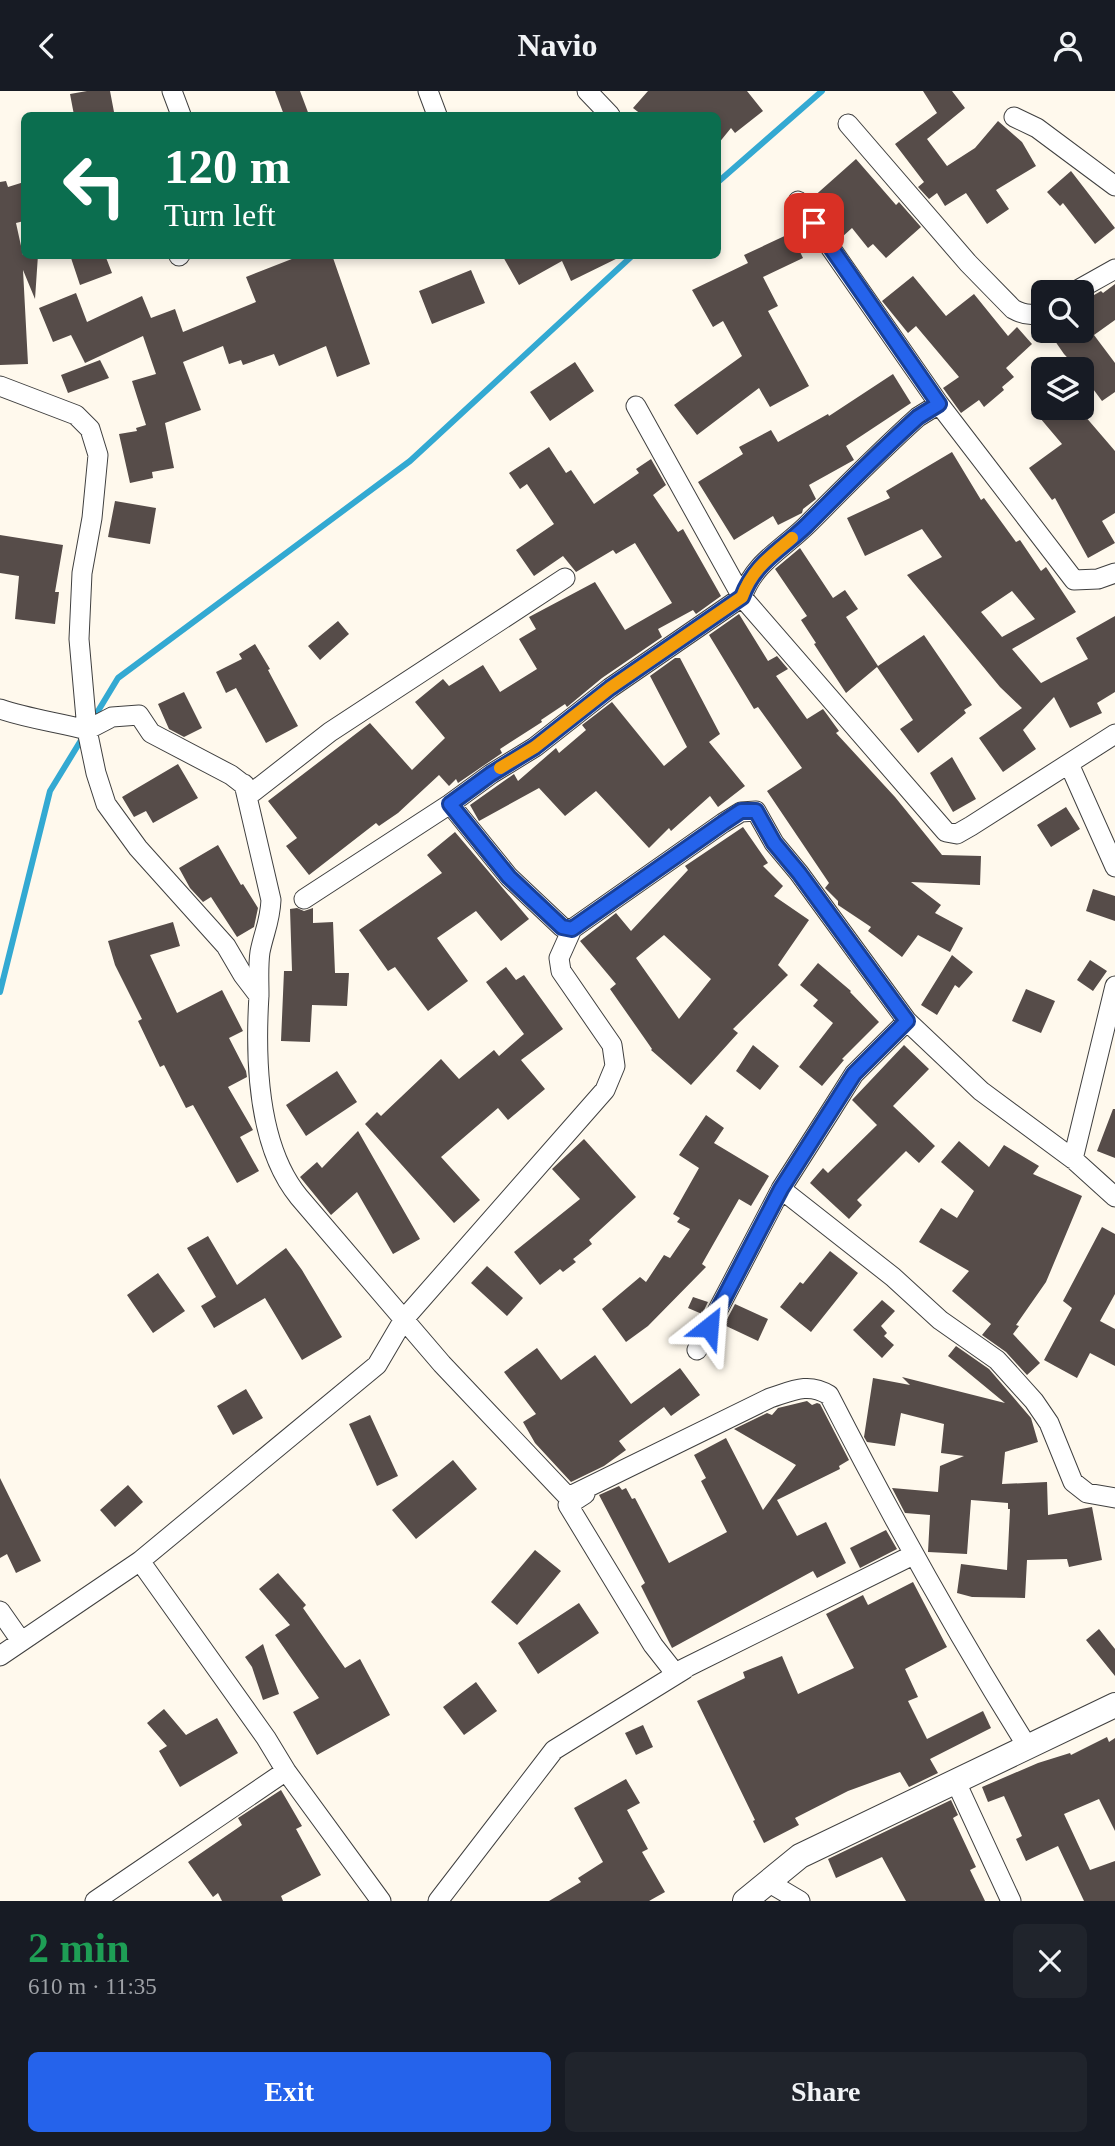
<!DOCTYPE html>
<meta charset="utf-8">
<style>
:root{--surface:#171b24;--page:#20242c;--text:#f1f3f6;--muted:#9ea1a6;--accent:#2563eb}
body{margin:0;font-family:Georgia,serif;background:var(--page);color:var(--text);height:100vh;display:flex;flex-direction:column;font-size:26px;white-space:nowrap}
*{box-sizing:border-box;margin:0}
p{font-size:23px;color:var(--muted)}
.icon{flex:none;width:38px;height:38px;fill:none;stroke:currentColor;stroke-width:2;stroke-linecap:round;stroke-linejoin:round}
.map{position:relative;height:1810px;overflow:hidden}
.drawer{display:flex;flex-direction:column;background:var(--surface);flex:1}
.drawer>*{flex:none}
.guide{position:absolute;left:21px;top:21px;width:700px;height:147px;border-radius:10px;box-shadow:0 4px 10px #0003;background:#0b6e4f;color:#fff;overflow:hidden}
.buttons{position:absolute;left:1031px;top:189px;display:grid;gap:14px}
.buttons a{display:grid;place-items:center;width:63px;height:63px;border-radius:10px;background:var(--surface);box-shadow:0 4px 10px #0003;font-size:35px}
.pin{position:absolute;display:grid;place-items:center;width:60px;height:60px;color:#fff;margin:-30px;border-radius:14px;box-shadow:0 4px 10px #0006}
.me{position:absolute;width:77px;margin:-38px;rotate:28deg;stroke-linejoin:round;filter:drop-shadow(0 0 5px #0008)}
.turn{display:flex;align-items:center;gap:24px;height:147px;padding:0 28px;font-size:32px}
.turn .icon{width:91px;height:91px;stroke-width:2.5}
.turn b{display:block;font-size:49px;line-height:60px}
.round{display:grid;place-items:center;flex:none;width:74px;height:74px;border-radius:10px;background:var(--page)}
.summary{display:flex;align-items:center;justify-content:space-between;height:119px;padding:0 28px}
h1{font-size:42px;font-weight:700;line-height:52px;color:#1e9e55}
.cta{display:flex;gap:14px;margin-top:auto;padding:14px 28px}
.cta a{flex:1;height:80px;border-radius:10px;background:var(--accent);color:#fff;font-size:28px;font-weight:700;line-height:80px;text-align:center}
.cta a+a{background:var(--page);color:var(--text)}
header{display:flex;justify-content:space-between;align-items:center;height:91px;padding:0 28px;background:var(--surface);font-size:32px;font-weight:700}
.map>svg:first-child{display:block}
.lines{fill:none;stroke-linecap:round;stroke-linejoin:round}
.stream{stroke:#33a9d2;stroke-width:6}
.building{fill:#564c49;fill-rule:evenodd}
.minor-casing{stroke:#404040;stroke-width:21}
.tertiary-casing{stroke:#404040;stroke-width:26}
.minor{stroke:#fff;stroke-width:19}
.tertiary{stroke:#fff;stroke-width:24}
.route-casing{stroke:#184099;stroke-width:18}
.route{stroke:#2563eb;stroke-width:12}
.slow{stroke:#f59e0b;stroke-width:12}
</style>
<header><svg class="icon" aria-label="back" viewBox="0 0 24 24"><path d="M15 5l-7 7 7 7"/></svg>Navio<svg class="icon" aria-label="person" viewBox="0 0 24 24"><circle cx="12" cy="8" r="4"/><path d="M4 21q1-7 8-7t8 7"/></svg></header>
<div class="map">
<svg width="1115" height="1810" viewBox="0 0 1115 1810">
<rect width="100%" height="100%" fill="#fff9ed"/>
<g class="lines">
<path class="stream" d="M 718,91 L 822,0
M 92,630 L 118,587 L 410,370 L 633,164
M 0,901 L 50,700 L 83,646"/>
</g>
<path class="building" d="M 87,0 L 110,0 L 114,21 L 96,24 L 74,24 L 70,3 Z
M 275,0 L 300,0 L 309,24 L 284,24 Z
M 648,0 L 747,0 L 763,20 L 735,42 L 731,37 L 718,53 L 718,24 L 642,24 L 633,17 Z
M 923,0 L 952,0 L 965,17 L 927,48 L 947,75 L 975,57 L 998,30 L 1022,51 L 1036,75 L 996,99 L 1009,118 L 987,133 L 966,102 L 945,115 L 937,102 L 929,108 L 918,96 L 924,91 L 895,53 L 937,22 Z
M 856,68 L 896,114 L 899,111 L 921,136 L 886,167 L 873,153 L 868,157 L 852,137 L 841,147 L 811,108 Z
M 1071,80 L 1115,137 L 1095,153 L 1063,112 L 1060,115 L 1047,101 Z
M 6,90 L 8,96 L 24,91 L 24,130 L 16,132 L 23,164 L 38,164 L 35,208 L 23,179 L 28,273 L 0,274 L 0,91 Z
M 791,142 L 803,167 L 763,186 L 778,215 L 768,220 L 809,295 L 770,316 L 759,297 L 697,344 L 674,314 L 742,265 L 723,230 L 713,236 L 692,199 L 748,172 L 744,164 Z
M 70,164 L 105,164 L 112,182 L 80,194 Z
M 302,164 L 332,164 L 370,273 L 337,286 L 326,255 L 279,275 L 274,263 L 243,274 L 241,269 L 229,273 L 223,255 L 183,271 L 201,319 L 165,332 L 174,377 L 152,381 L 153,387 L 130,392 L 119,343 L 137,340 L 136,337 L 146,334 L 132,290 L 156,283 L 143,245 L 85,272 L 71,244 L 53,251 L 39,217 L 76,202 L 87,231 L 142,205 L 151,227 L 175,218 L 183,241 L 256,211 L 246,186 Z
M 502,164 L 624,164 L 571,190 L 562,170 L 519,194 Z
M 471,179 L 485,212 L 432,233 L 419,200 Z
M 913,185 L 946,225 L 974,203 L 1008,245 L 1017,236 L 1032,253 L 1006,277 L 1014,286 L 1002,296 L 1004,299 L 984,316 L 979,309 L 961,322 L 943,297 L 959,286 L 916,235 L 908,242 L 882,210 Z
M 1115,193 L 1115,229 L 1094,244 L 1115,272 L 1115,301 L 1102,310 L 1082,283 L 1082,278 L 1078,278 L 1064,263 L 1048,240 L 1082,240 L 1082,211 L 1101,200 L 1103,202 Z
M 100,269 L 109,287 L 68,302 L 61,284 Z
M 575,271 L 594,300 L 550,330 L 530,301 Z
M 893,283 L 911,312 L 846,355 L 854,369 L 809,394 L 816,408 L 803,418 L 802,422 L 778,434 L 773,425 L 734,449 L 698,391 L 743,363 L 739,356 L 771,339 L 778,351 L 828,323 L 829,325 Z
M 1053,317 L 1078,317 L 1115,360 L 1115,422 L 1102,430 L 1115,452 L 1088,467 L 1055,407 L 1052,409 L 1029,377 L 1062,353 L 1040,327 Z
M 549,356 L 566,382 L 571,379 L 594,413 L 639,382 L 636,378 L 651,368 L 666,394 L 653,404 L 678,441 L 683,438 L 721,505 L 696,523 L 693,519 L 658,538 L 662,546 L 602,587 L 567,616 L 565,613 L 541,629 L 542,631 L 500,658 L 502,662 L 458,692 L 456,688 L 449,695 L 439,684 L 398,722 L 379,735 L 376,732 L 309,784 L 286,755 L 297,747 L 268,710 L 370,632 L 412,679 L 445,647 L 415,611 L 443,588 L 449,595 L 483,574 L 500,601 L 537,578 L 519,548 L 536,538 L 529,526 L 595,491 L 625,539 L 672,512 L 635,452 L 616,463 L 613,459 L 576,481 L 563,465 L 534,485 L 516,459 L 554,433 L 527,393 L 520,398 L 509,382 Z
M 952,361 L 981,409 L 984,407 L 1016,451 L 1020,449 L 1041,480 L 1046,476 L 1076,521 L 1012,558 L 1041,592 L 1088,568 L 1076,547 L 1115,525 L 1115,601 L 1097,612 L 1102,622 L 1070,637 L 1054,606 L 1023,639 L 1036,658 L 1003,681 L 979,647 L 1022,617 L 1000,596 L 907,484 L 942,466 L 922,438 L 865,465 L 847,427 L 890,407 L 886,400 ZM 1012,500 L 1035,528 L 1002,546 L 981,521 Z
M 115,410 L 156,417 L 150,453 L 108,446 Z
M 0,444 L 63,454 L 55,501 L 59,501 L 55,533 L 15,528 L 19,485 L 0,482 Z
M 800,457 L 833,507 L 845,499 L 858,518 L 846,526 L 878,575 L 924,544 L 972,614 L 964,619 L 966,622 L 918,662 L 900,638 L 913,629 L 877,576 L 846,602 L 814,553 L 816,552 L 801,529 L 807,525 L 775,478 Z
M 739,523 L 768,570 L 777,565 L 788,578 L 776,585 L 807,628 L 823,618 L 839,640 L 836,642 L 895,706 L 942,764 L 981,765 L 980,794 L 911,791 L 941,814 L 935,822 L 963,837 L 950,861 L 918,844 L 902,866 L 868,840 L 871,836 L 838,814 L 838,810 L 825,797 L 829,792 L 767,700 L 802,677 L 758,616 L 754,618 L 709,544 Z
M 338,530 L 349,543 L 320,569 L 308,555 Z
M 255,553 L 270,578 L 268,579 L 298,635 L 266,652 L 236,597 L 226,602 L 216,581 L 242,568 L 239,563 Z
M 675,567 L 680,567 L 720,643 L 709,651 L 745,695 L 718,716 L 710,705 L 671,740 L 669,737 L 649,757 L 596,700 L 565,725 L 539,697 L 479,730 L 470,714 L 514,683 L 518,690 L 556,657 L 559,662 L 586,639 L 582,634 L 612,611 L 664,675 L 687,656 L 650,585 Z
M 184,601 L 202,637 L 184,646 L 169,638 L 158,613 Z
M 952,666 L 976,708 L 953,721 L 930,682 Z
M 178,673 L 198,707 L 153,732 L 146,720 L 134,726 L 122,706 Z
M 1066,716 L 1080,738 L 1051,756 L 1037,734 Z
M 743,736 L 768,772 L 763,775 L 783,795 L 774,805 L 809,829 L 778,874 L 788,884 L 733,938 L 738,942 L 691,994 L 651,959 L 652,958 L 610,898 L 616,893 L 580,850 L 616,822 L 631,840 L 688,779 L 685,775 ZM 664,844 L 711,888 L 679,928 L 636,867 Z
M 455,741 L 529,828 L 501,850 L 476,820 L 437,847 L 468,890 L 428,920 L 395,876 L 388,880 L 359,839 L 442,782 L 427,764 Z
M 218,754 L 241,794 L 243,793 L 258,817 L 254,836 L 237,846 L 211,806 L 203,811 L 190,797 L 179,777 Z
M 1093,798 L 1115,805 L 1115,830 L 1086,820 Z
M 297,817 L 304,820 L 313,817 L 313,832 L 333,831 L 335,882 L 349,882 L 347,915 L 312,914 L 310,951 L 281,950 L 284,880 L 292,880 L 290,818 Z
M 173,831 L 180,855 L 150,864 L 177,922 L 222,899 L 243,940 L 229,947 L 246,980 L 247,986 L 228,996 L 253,1039 L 240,1046 L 259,1080 L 237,1092 L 193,1014 L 186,1017 L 164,974 L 160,976 L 138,930 L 142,928 L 115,874 L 108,850 Z
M 952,864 L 973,881 L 959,897 L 955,894 L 937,924 L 921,914 Z
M 1090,869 L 1107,880 L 1093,900 L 1077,889 Z
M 818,872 L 851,900 L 850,901 L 879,931 L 842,968 L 844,969 L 822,995 L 799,976 L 833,932 L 813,915 L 818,909 L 800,894 Z
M 506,876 L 516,889 L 524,884 L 563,938 L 521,969 L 545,998 L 508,1029 L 498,1017 L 441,1066 L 480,1109 L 454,1132 L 365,1033 L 377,1021 L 381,1025 L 441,968 L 459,988 L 494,959 L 499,965 L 524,943 L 486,891 Z
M 1026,898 L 1055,910 L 1041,942 L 1012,930 Z
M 753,954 L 779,975 L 760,999 L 736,980 Z
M 904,954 L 929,978 L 893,1015 L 935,1055 L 919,1072 L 906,1060 L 857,1109 L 862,1114 L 849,1128 L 810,1092 L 823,1077 L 828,1082 L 877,1034 L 852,1009 Z
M 337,980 L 357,1011 L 306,1045 L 286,1014 Z
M 1113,1018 L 1115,1018 L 1115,1067 L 1097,1060 Z
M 706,1024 L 724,1037 L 714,1052 L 769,1085 L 751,1115 L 739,1108 L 702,1173 L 706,1176 L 648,1235 L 626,1251 L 602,1218 L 640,1186 L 646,1191 L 664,1164 L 670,1167 L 690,1138 L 677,1131 L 680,1127 L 673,1123 L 699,1077 L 679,1064 Z
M 358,1040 L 420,1148 L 393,1163 L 357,1101 L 331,1124 L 300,1086 L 317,1071 L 322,1077 Z
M 584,1048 L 636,1106 L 589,1149 L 592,1153 L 573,1168 L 576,1171 L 563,1181 L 560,1178 L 540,1194 L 514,1161 L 580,1108 L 552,1078 Z
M 959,1050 L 989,1076 L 1004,1054 L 1039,1075 L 1033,1083 L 1082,1105 L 1046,1191 L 1016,1234 L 1019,1235 L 1013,1243 L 1040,1272 L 1027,1284 L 1006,1261 L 982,1244 L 991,1233 L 952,1200 L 969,1180 L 919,1151 L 941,1117 L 957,1127 L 974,1100 L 941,1071 Z
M 1102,1136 L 1115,1143 L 1115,1203 L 1100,1230 L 1115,1238 L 1115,1275 L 1090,1262 L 1077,1287 L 1044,1269 L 1072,1217 L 1063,1210 Z
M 208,1145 L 237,1194 L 286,1157 L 302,1179 L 342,1246 L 302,1269 L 265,1207 L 214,1237 L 201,1215 L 216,1206 L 187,1157 Z
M 830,1160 L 858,1182 L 811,1241 L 780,1216 L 800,1191 L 803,1193 Z
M 487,1175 L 523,1207 L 507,1225 L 471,1192 Z
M 158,1182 L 185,1220 L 153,1242 L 127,1204 Z
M 693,1206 L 708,1211 L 702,1223 L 688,1217 Z
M 882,1209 L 895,1220 L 881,1235 L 887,1242 L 884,1245 L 894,1254 L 882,1267 L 853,1239 Z
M 735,1213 L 768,1228 L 758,1250 L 724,1234 Z
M 956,1255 L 989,1278 L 1031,1327 L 1038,1351 L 1005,1361 L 1002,1393 L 1047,1391 L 1048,1424 L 1092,1416 L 1102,1469 L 1069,1476 L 1067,1468 L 1027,1469 L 1025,1507 L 972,1506 L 957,1502 L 961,1473 L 1007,1479 L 1010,1418 L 1008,1418 L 1008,1412 L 971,1409 L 967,1463 L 928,1461 L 930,1424 L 905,1422 L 892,1397 L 938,1401 L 940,1375 L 964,1365 L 941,1362 L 944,1333 L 901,1322 L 895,1355 L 867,1351 L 864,1346 L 873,1287 L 910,1294 L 902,1286 L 1005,1312 L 948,1265 Z
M 537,1257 L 561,1289 L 595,1264 L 631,1313 L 680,1277 L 700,1304 L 671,1325 L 664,1316 L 619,1350 L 626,1359 L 604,1375 L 571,1391 L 535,1352 L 523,1331 L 536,1323 L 504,1281 Z
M 246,1298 L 263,1327 L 233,1344 L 217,1315 Z
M 807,1310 L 812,1314 L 817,1312 L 820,1313 L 849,1369 L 839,1375 L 840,1378 L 777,1409 L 797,1445 L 826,1431 L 846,1472 L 817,1487 L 813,1480 L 672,1557 L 641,1495 L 645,1492 L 599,1404 L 619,1395 L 622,1399 L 626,1397 L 632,1408 L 635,1407 L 669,1472 L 727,1441 L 701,1390 L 706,1387 L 694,1364 L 726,1347 L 763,1419 L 796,1374 L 734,1338 L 767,1322 L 772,1324 L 778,1317 Z
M 370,1324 L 398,1385 L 377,1395 L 349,1333 Z
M 453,1369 L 477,1398 L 416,1448 L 392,1419 Z
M 0,1387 L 41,1470 L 16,1482 L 7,1463 L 0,1467 Z
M 128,1394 L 143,1411 L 115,1436 L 100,1419 Z
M 886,1439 L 897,1458 L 860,1477 L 850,1457 Z
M 535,1459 L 561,1480 L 517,1534 L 491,1511 Z
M 278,1482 L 306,1514 L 303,1517 L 345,1577 L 360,1568 L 390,1624 L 317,1664 L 293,1621 L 319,1607 L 275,1544 L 290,1534 L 259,1498 Z
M 913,1491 L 947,1556 L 905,1578 L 918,1606 L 908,1610 L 927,1648 L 983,1620 L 991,1637 L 930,1668 L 938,1682 L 909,1696 L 900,1681 L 848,1700 L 795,1727 L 799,1734 L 764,1752 L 753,1730 L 755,1729 L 697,1610 L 745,1587 L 743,1581 L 782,1565 L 798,1603 L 854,1577 L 826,1523 L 863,1504 L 868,1514 Z
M 579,1512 L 599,1542 L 538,1583 L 518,1552 Z
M 1099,1538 L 1115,1558 L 1115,1585 L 1086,1549 Z
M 263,1553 L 279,1603 L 263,1609 L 252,1576 L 245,1566 Z
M 476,1591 L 497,1620 L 464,1644 L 443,1616 Z
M 164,1618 L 186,1644 L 217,1627 L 238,1662 L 180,1696 L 159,1660 L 167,1655 L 147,1632 Z
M 643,1634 L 653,1656 L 636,1664 L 625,1642 Z
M 1107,1646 L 1109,1651 L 1115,1647 L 1115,1740 L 1099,1708 L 1064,1723 L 1090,1779 L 1115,1770 L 1115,1810 L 1084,1810 L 1058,1755 L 1026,1770 L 1016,1748 L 1022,1745 L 1004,1705 L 988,1711 L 982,1696 L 1038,1672 L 1070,1662 L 1071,1664 Z
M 626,1688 L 640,1712 L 627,1719 L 648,1758 L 642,1761 L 665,1801 L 649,1810 L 549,1810 L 581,1791 L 578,1787 L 603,1771 L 574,1717 Z
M 281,1699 L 302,1735 L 296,1738 L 321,1784 L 281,1805 L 283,1810 L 222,1810 L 218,1802 L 213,1806 L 188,1771 L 242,1734 L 238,1727 Z
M 951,1709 L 958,1724 L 953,1727 L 976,1776 L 970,1779 L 985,1810 L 906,1810 L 882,1766 L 836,1787 L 828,1768 Z"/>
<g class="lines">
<g class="minor-casing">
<path id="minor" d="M 172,0 L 181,24
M 428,0 L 437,24
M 587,0 L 610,24
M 1014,26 L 1037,37 L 1115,95
M 848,33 L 968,172 L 1013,218 C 1022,223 1033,226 1043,220
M 798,110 L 939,313 L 1074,489 L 1098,488 L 1115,482
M 179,165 L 180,164
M 1074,201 L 1115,178
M 0,295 L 76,324 L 90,338 L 98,364 L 92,427 L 82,482 L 79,548 L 87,639 L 96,682 L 106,713 L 138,757 L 226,855 L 243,884 L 259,905
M 636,315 L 742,506 L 946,741 L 957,743 L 971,735 L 1115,643
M 0,618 C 29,628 57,631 87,639 L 112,626 L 139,624 L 151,642 L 231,684 L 253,701 L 330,641 L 565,487
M 1069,673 L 1115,776
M 244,693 L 271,809 C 270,831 264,841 260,861 C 258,875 259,890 259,904 C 255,968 257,1055 299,1106 L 442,1273 L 568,1406 L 770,1307 C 792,1300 808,1291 829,1304 C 891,1425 955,1540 1027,1655
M 450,713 L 509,786 L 562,836 L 572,838 L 723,732 L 741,721 L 756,720 L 774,752 L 799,782 L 907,930 L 981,1000 L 1073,1068 L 1115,1106
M 304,808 L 450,713 L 491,683 L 535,656 L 610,597 L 742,506 C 755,471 780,460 806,435 C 843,398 879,361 918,326 L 939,313
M 1073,1068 L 1115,895
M 781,1098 L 893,1186 L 940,1229 L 997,1269 L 1034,1310 L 1049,1332 L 1073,1391 L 1087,1402 L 1115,1407
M 697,1259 L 781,1098 L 832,1018 L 854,983 L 907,930
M 585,1403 L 568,1414 L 653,1554 L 675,1582 L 913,1464
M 140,1470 L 266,1647 L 286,1680 L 381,1810
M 0,1520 L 21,1550
M 0,1565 L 140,1470 L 377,1274 L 404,1228 L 605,999 L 615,975 L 612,954 L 561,880 L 559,867 L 572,838
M 955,1689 L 1011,1810
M 768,1791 L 800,1810
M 95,1810 L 286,1680
M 438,1810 L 554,1659 L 685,1578"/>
</g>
<g class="tertiary-casing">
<path id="tertiary" d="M 745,1810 L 800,1765 L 1115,1614"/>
</g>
<use href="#minor" class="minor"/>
<use href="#tertiary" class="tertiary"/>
</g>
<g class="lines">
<g class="route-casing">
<path id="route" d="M 709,1236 L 781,1098 L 854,983 L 907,930 L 799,782 L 774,752 L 756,720 L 741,720 L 723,732 L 572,838 L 562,836 L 509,786 L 450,713 L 491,683 L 535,656 L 610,597 L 742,506 C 755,471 780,460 806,435 C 843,398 879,361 918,326 L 939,313 L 814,132"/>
</g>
<use href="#route" class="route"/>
<path class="slow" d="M 500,677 L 535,656 L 610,597 L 742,506 C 752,478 770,466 792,447"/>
</g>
</svg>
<div class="buttons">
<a><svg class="icon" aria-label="search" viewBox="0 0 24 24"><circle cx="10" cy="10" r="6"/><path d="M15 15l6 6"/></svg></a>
<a><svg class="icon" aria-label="layers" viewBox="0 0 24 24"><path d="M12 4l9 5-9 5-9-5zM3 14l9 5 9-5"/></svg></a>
</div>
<div class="pin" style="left:814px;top:132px;background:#d93025"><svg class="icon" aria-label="arrive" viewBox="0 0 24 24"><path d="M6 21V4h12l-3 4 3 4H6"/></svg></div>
<svg class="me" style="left:709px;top:1236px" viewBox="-20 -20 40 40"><path d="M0-17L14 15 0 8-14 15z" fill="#2563eb" stroke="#fff" stroke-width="4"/></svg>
<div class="guide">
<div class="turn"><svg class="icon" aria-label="left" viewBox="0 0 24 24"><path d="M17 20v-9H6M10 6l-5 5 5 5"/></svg><div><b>120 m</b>Turn left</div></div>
</div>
</div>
<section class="drawer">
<div class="summary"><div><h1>2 min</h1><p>610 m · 11:35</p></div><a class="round"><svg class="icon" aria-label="close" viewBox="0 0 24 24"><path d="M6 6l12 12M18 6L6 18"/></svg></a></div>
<div class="cta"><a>Exit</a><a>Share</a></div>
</section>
